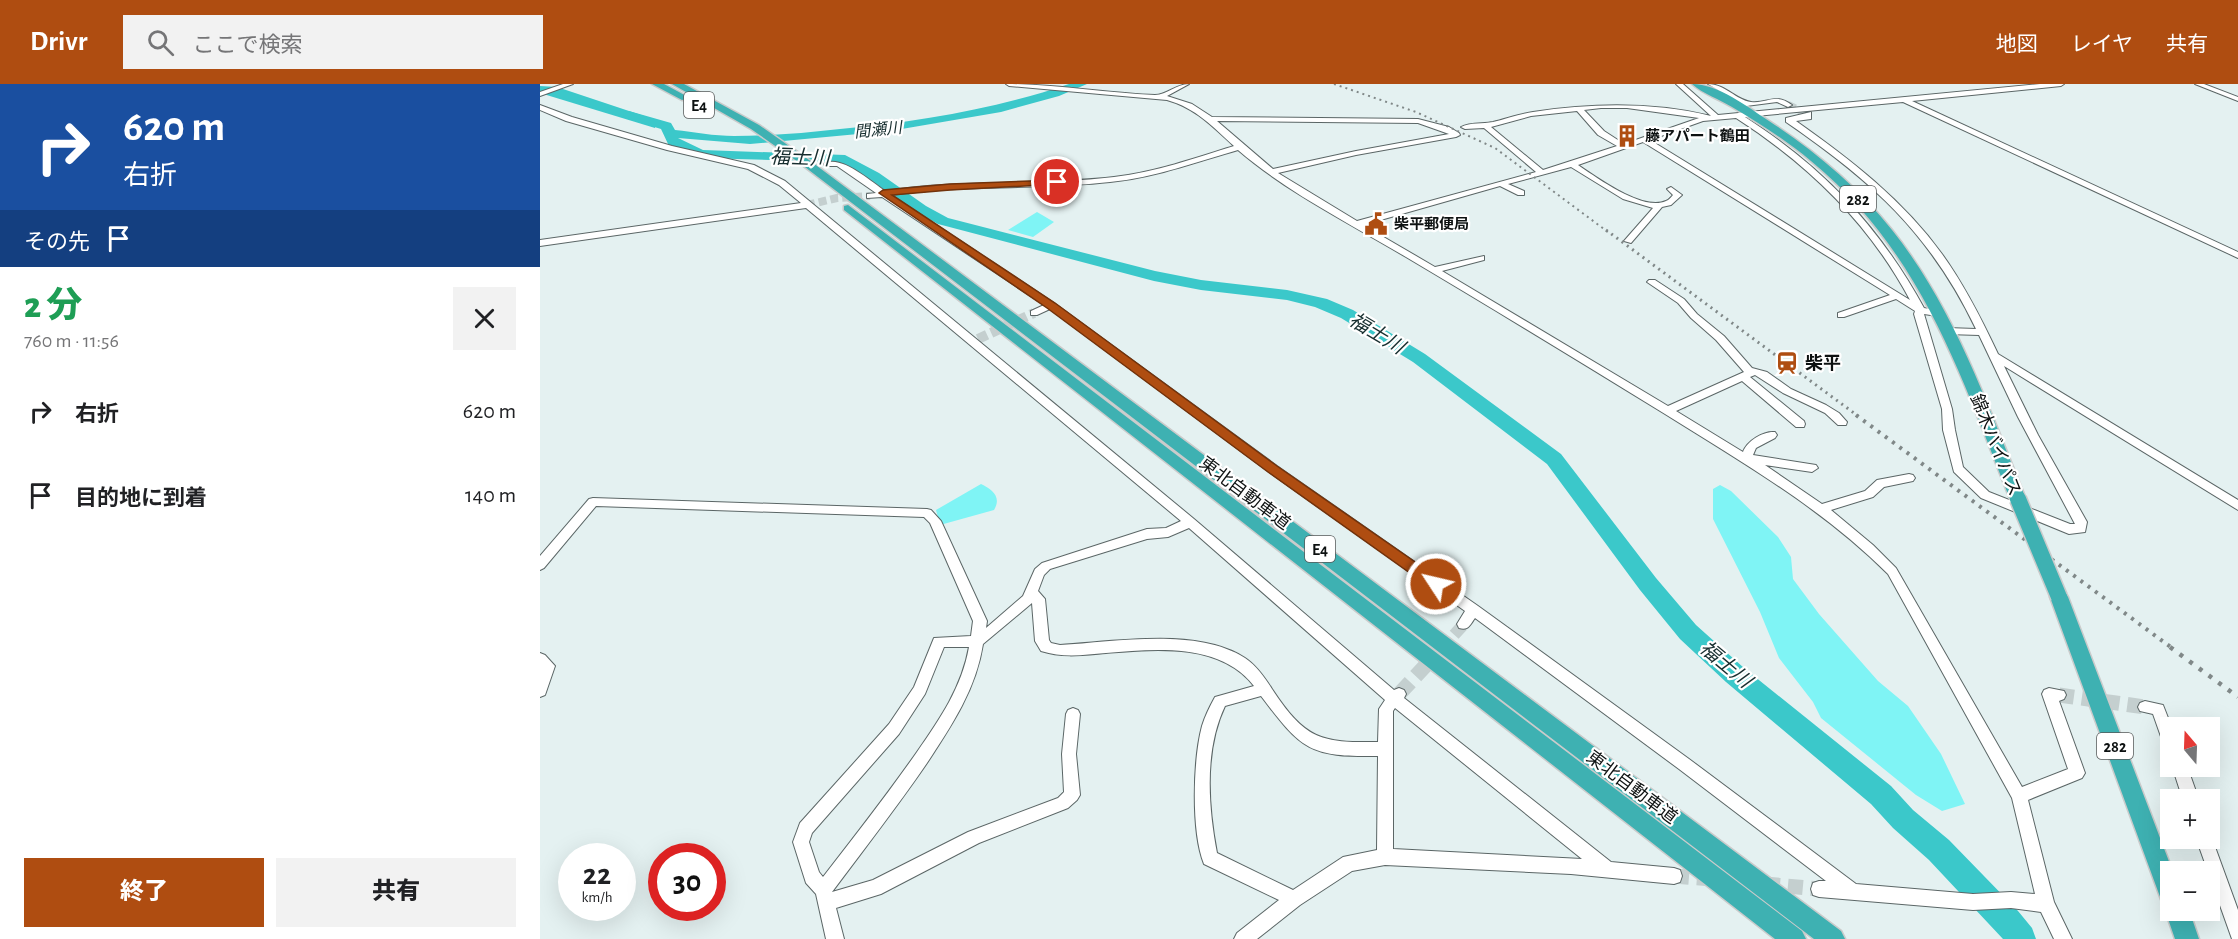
<!DOCTYPE html>
<html lang="ja">
<meta charset="utf-8">
<style>
:root{--surface:#fff;--page:#f2f2f2;--text:#202124;--muted:#757577;--accent:#af4d11}
body{margin:0;font-family:"Alegreya Sans","Noto Sans JP",sans-serif;background:var(--page);color:var(--text);height:100vh;display:flex;flex-direction:column;font-size:22px;white-space:nowrap}
*{box-sizing:border-box;margin:0}
p{font-size:20px;color:var(--muted)}
.icon{flex:none;width:33px;height:33px;fill:none;stroke:currentColor;stroke-width:2;stroke-linecap:round;stroke-linejoin:round}
.map{position:relative;flex:1;overflow:hidden}
.drawer{display:flex;flex-direction:column;background:var(--surface);width:540px}
.drawer>*{flex:none}
.banner{background:#1a4fa0;color:#fff;overflow:hidden}
.needle{width:39px;rotate:341deg}
.fabs{position:absolute;left:1620px;top:633px;display:grid;gap:12px}
.fabs a{display:grid;place-items:center;width:60px;height:60px;border-radius:0px;background:var(--surface);box-shadow:0 6px 24px #0002;font-size:30px}
.speed{position:absolute;left:18px;top:759px;display:flex;gap:12px;font-size:30px;font-weight:700;text-align:center}
.speed>*{display:grid;place-content:center;width:78px;height:78px;border-radius:50%;background:var(--surface);box-shadow:0 6px 24px #0002;line-height:1}
.speed small{font-size:15px;font-weight:400}
.speed .limit{border:9px solid #d22;background:#fff;color:#111}
.pin{position:absolute;display:grid;place-items:center;width:51px;height:51px;color:#fff;margin:-26px;border:3px solid #fff;border-radius:50%;box-shadow:0 2px 6px #0007}
.me{position:absolute;width:66px;margin:-33px;rotate:305deg;stroke-linejoin:round;filter:drop-shadow(0 0 4px #0008)}
.turn{display:flex;align-items:center;gap:21px;height:126px;padding:0 24px;font-size:27px}
.turn .icon{width:78px;height:78px;stroke-width:2.5}
.turn b{display:block;font-size:42px;line-height:51px}
.then{display:flex;align-items:center;height:57px;padding:0 24px;background:#0003;gap:12px;font-size:22px}
.round{display:grid;place-items:center;flex:none;width:63px;height:63px;border-radius:0px;background:var(--page)}
.summary{display:flex;align-items:center;justify-content:space-between;height:102px;padding:0 24px}
h1{font-size:36px;font-weight:800;line-height:45px;color:#1e9e55}
.primary-button{display:flex;gap:12px;margin-top:auto;padding:12px 24px}
.primary-button a{flex:1;height:69px;border-radius:0px;background:var(--accent);color:#fff;font-size:24px;font-weight:800;line-height:69px;text-align:center}
.primary-button a+a{background:var(--page);color:var(--text)}
ul{padding:0;list-style:none}
li{display:flex;align-items:center;gap:18px;height:84px;padding:0 24px}
li div{flex:1}
li b{display:block;font-size:22px}
li em{font-style:normal}
header{display:flex;align-items:center;gap:36px;box-sizing:border-box;height:84px;padding:0 30px;background:var(--accent);color:#fff}
header strong{font-size:28px}
nav{display:flex;gap:33px;margin-inline-start:auto;font-size:21px}
.search{width:420px;height:54px;background:var(--page);display:flex;align-items:center;gap:15px;box-sizing:border-box;padding:0 21px;border-radius:0px;color:var(--muted);font-size:22px}
main{display:flex;flex:1;min-height:0}
.map>svg:first-child{display:block}
.green{fill:#7ff4f5}
.water{fill:#3bc8ca}
.lines{fill:none;stroke-linecap:round;stroke-linejoin:round}
.river{fill:#3bc8ca;fill-rule:evenodd}
.minor-tunnel-far3{stroke:#c4cfcf;stroke-width:8;stroke-dasharray:8 4;stroke-linecap:butt}
.minor-tunnel-far2{stroke:#c4cfcf;stroke-width:10;stroke-dasharray:10 4.5;stroke-linecap:butt}
.minor-tunnel-far1{stroke:#c4cfcf;stroke-width:12;stroke-dasharray:12 6;stroke-linecap:butt}
.minor-tunnel{stroke:#c4cfcf;stroke-width:15;stroke-dasharray:15 8;stroke-linecap:butt}
.minor-casing{stroke:#5b6666;stroke-width:2}
.highway-casing{stroke:#cacbcb;stroke-width:3}
.minor{fill:#fff;fill-rule:evenodd}
.highway{fill:#3eb1b2;fill-rule:evenodd}
.rail-far3{stroke:#808888;stroke-width:2;stroke-dasharray:2 4;stroke-linecap:butt}
.rail-far2{stroke:#808888;stroke-width:3;stroke-dasharray:2 4.5;stroke-linecap:butt}
.rail-far1{stroke:#808888;stroke-width:4;stroke-dasharray:3 6;stroke-linecap:butt}
.rail{stroke:#808888;stroke-width:4.5;stroke-dasharray:4 8;stroke-linecap:butt}
.highway-bridge-casing{stroke:#cacbcb;stroke-width:19;stroke-linecap:butt}
.highway-bridge{stroke:#3eb1b2;stroke-width:16}
.route{fill:#af4d11;stroke:#72320b;stroke-width:1.5}
.labels{text-anchor:middle;stroke-width:4.5;stroke-linejoin:round;paint-order:stroke}
.far-poi-label{font-size:15px;font-weight:bold;fill:#0d1111;stroke:#fff;text-anchor:start}
.shield{fill:#fff;stroke:#565858;stroke-width:1.5}
.shield-label{font-size:16px;font-weight:bold;fill:#0d1111}
.far-water-label{font-size:16px;font-style:italic;fill:#172e2f;stroke:#fff}
.poi-label{font-size:18px;font-weight:bold;fill:#0d1111;stroke:#fff;text-anchor:start}
.street-label{font-size:18px;fill:#0d1111;stroke:#fff}
.water-label{font-size:20px;font-style:italic;fill:#172e2f;stroke:#fff}
</style>
<header>
<strong>Drivr</strong>
<div class="search"><svg class="icon" aria-label="search" viewBox="0 0 24 24"><circle cx="10" cy="10" r="6"/><path d="M15 15l6 6"/></svg>ここで検索</div>
<nav><a>地図</a><a>レイヤ</a><a>共有</a></nav>
</header>
<main>
<section class="drawer">
<div class="banner">
<div class="turn"><svg class="icon" aria-label="right" viewBox="0 0 24 24"><path d="M7 20v-9h11M14 6l5 5-5 5"/></svg><div><b>620 m</b>右折</div></div>
<div class="then">その先<svg class="icon" aria-label="arrive" viewBox="0 0 24 24"><path d="M6 21V4h12l-3 4 3 4H6"/></svg></div>
</div>
<div class="summary"><div><h1>2 分</h1><p>760 m · 11:56</p></div><a class="round"><svg class="icon" aria-label="close" viewBox="0 0 24 24"><path d="M6 6l12 12M18 6L6 18"/></svg></a></div>
<ul>
<li><svg class="icon" aria-label="right" viewBox="0 0 24 24"><path d="M7 20v-9h11M14 6l5 5-5 5"/></svg><div><b>右折</b></div><em>620 m</em></li>
<li><svg class="icon" aria-label="arrive" viewBox="0 0 24 24"><path d="M6 21V4h12l-3 4 3 4H6"/></svg><div><b>目的地に到着</b></div><em>140 m</em></li>
</ul>
<div class="primary-button"><a>終了</a><a>共有</a></div>
</section>
<div class="map">
<svg width="1698" height="855" viewBox="0 0 1698 855">
<rect width="100%" height="100%" fill="#e4f1f1"/>
<path class="green" d="M 497,128 L 514,138 L 493,153 L 468,146 Z
M 441,400 C 452,405 462,413 454,426 L 400,441 L 396,426 Z
M 1180,401 L 1191,407 L 1238,453 L 1251,473 L 1253,495 L 1279,530 L 1338,597 L 1368,622 L 1401,670 L 1425,720 L 1402,727 L 1376,711 L 1281,634 L 1273,618 L 1239,574 L 1220,528 L 1173,435 L 1173,405 Z"/>
<path class="water" d="M 0,2 L 17,3 L 116,36 L 115,44 L 0,9 Z"/>
<g class="lines">
<path class="river" d="M 529,0 L 547,0 L 519,12 L 461,28 L 350,47 L 210,60 L 138,54 L 163,66 L 305,71 L 339,89 L 386,122 L 408,134 L 615,187 L 661,196 L 747,206 L 787,215 L 813,226 L 885,270 L 1021,370 L 1116,494 L 1156,541 L 1204,584 L 1351,702 L 1373,726 L 1409,756 L 1478,827 L 1492,844 L 1496,855 L 1463,855 L 1389,776 L 1353,744 L 1331,720 L 1186,598 L 1140,555 L 1100,506 L 1007,380 L 873,278 L 801,234 L 775,223 L 747,216 L 661,206 L 614,197 L 398,140 L 376,128 L 329,95 L 297,78 L 161,74 L 129,62 L 121,45 L 85,34 L 83,31 L 89,27 L 131,39 L 135,46 C 154,48 174,52 194,52 C 229,52 265,49 300,45 C 378,38 455,25 529,0 Z"/>
<path class="minor-tunnel-far3" d="M 1248,21 L 1268,30
M 267,121 L 297,114 L 330,112"/>
<path class="minor-tunnel-far2" d="M 438,255 L 494,229"/>
<path class="minor-tunnel-far1" d="M 902,564 L 924,540"/>
<path class="minor-tunnel" d="M 860,609 L 903,563
M 1519,611 L 1605,623
M 1134,792 L 1172,795
M 1225,800 L 1279,805"/>
<g class="minor-casing">
<path id="minor" d="M 23,0 L 33,0 L 0,12 L 0,8 Z
M 466,0 C 516,0 565,9 615,11 C 627,11 636,0 649,0 L 627,12 L 652,20 L 672,33 L 878,35 L 909,43 L 919,49 L 920,51 L 916,53 L 816,71 L 738,89 L 817,137 L 996,88 L 944,44 L 925,45 L 921,43 C 930,38 943,40 953,38 C 966,35 979,30 993,28 C 1052,19 1114,18 1171,32 L 1136,0 L 1143,0 L 1178,31 L 1500,0 L 1524,0 L 1521,2 L 1372,17 L 1698,168 L 1698,174 L 1363,18 L 1205,33 C 1283,83 1339,142 1384,224 L 1400,227 L 1402,229 L 1397,232 L 1384,230 L 1412,325 L 1415,346 L 1423,383 L 1449,408 L 1530,440 L 1535,440 L 1478,333 L 1439,251 L 1407,250 L 1402,247 L 1407,244 L 1436,245 C 1390,149 1332,97 1246,38 L 1246,34 L 1271,28 L 1271,35 L 1256,37 C 1310,75 1363,116 1402,170 C 1425,202 1442,236 1458,270 L 1698,416 L 1698,426 L 1464,282 L 1498,351 L 1547,438 L 1545,448 L 1529,450 L 1441,414 L 1414,388 L 1403,346 L 1402,325 L 1374,230 L 1375,227 L 1356,215 L 1304,233 L 1298,233 L 1298,229 L 1350,211 L 1103,58 L 1038,81 C 1056,93 1103,128 1126,117 C 1129,116 1131,113 1133,111 L 1127,105 L 1131,103 L 1142,111 L 1131,121 L 1122,123 L 1091,159 L 1084,157 L 1113,124 L 1083,115 L 1031,83 L 968,100 L 984,107 L 984,111 L 978,111 L 960,102 L 823,141 L 895,183 L 944,172 L 944,176 L 902,187 L 1128,322 L 1204,288 L 1176,256 L 1151,234 L 1138,219 L 1107,198 L 1109,196 L 1115,196 L 1144,215 L 1157,230 L 1184,252 L 1212,284 L 1227,288 L 1251,305 L 1286,321 L 1299,329 L 1307,338 L 1306,341 L 1298,341 L 1285,329 L 1243,309 L 1215,291 L 1210,293 L 1264,337 L 1265,340 L 1264,343 L 1256,343 L 1202,297 L 1136,327 L 1203,368 C 1207,357 1223,347 1235,348 L 1237,351 L 1235,354 L 1216,364 L 1213,371 L 1276,381 L 1278,384 L 1272,388 L 1225,381 L 1282,420 L 1325,407 L 1337,396 L 1369,390 L 1373,391 L 1375,394 L 1373,397 L 1344,403 L 1333,413 L 1291,426 L 1333,461 L 1356,484 L 1482,703 L 1528,685 L 1502,610 L 1504,606 L 1509,604 L 1524,607 L 1526,611 L 1524,615 L 1519,617 L 1545,689 L 1542,694 L 1488,716 L 1514,818 L 1532,855 L 1514,855 L 1501,828 L 1471,824 L 1433,826 L 1279,813 L 1273,811 L 1271,805 L 1273,799 L 1279,797 L 1286,797 L 1139,685 L 935,534 C 930,541 928,547 919,544 L 917,540 L 925,527 L 729,388 L 510,225 L 497,231 L 491,231 L 491,227 L 504,221 L 342,113 L 327,114 L 327,110 L 336,109 L 297,82 L 287,82 L 283,80 C 301,70 330,97 345,107 C 421,95 498,102 574,93 C 616,88 655,74 694,62 C 673,43 656,24 627,16 L 469,2 ZM 1061,24 L 1087,24 L 1159,34 L 1084,60 L 1064,47 L 1044,26 ZM 1037,27 L 1058,51 L 1077,62 L 1003,86 L 951,43 L 991,32 ZM 1196,34 C 1269,81 1329,139 1370,216 L 1110,56 L 1163,37 ZM 677,37 L 878,39 L 909,50 L 816,67 L 733,85 ZM 698,66 C 748,109 809,139 866,173 C 952,224 1039,277 1125,330 C 1203,379 1282,424 1348,490 L 1472,714 L 1495,810 L 1471,808 L 1433,810 L 1316,800 L 1149,675 L 938,522 L 737,382 L 514,219 L 351,111 C 424,100 498,106 570,98 C 614,94 656,78 698,66 Z
M 1168,0 C 1185,0 1196,16 1211,18 C 1228,20 1235,8 1252,21 L 1248,23 L 1237,18 L 1206,22 Z
M 1655,0 L 1664,0 L 1698,13 L 1698,17 Z
M 0,21 L 32,33 L 132,62 L 214,81 L 245,97 L 654,435 L 854,606 L 859,604 L 864,606 L 866,610 L 864,614 L 1071,778 L 1134,784 L 1140,786 L 1142,792 L 1140,798 L 1134,800 L 1031,790 L 845,781 L 812,787 L 760,821 L 717,855 L 694,855 L 697,849 L 739,816 L 664,780 C 651,748 653,676 662,642 C 665,632 670,622 675,613 L 714,602 C 680,558 615,565 566,569 C 543,571 523,574 501,567 L 495,557 L 492,519 L 443,560 C 436,605 412,641 387,679 C 357,723 324,765 292,808 L 333,796 L 428,748 L 518,714 L 524,708 L 522,670 L 526,630 L 528,626 L 533,624 L 538,626 L 540,630 L 536,670 L 540,711 L 537,716 L 528,724 L 439,759 L 341,810 L 296,824 L 304,855 L 286,855 L 276,810 L 266,799 L 253,758 L 260,739 L 349,640 L 374,603 L 394,554 L 431,552 L 433,537 L 390,439 L 384,433 L 56,422 L 4,484 L 0,486 L 0,472 L 49,415 L 53,414 L 387,425 L 391,426 L 401,437 L 447,537 L 446,544 L 483,512 L 495,485 L 502,479 L 607,445 L 626,444 L 641,437 L 266,124 L 0,162 L 0,156 L 261,119 L 239,101 L 208,85 L 127,66 L 26,37 L 0,26 ZM 649,444 L 845,616 L 839,625 L 838,658 C 780,659 765,655 732,605 C 725,594 716,581 705,574 C 657,543 574,558 520,561 L 511,559 L 509,556 L 505,515 L 498,507 L 504,491 L 510,485 L 607,455 L 628,453 ZM 404,563 L 429,563 C 422,603 400,635 377,668 C 347,711 315,752 283,793 L 279,788 L 269,758 L 272,749 L 359,650 L 385,610 ZM 721,612 C 762,666 769,673 838,672 L 837,766 L 803,773 L 753,806 L 677,769 C 668,722 664,666 685,622 ZM 855,624 L 1042,775 L 853,765 L 853,627 Z
M 0,569 L 5,571 L 15,582 L 5,611 L 0,613 Z
M 1605,617 L 1623,621 L 1632,644 L 1630,665 L 1625,664 L 1613,630 L 1600,627 L 1598,623 L 1600,619 Z
M 1632,682 L 1647,682 L 1659,716 L 1643,716 Z
M 1670,749 L 1698,826 L 1698,855 L 1692,855 L 1656,754 L 1670,754 Z"/>
</g>
<g class="highway-casing">
<path id="highway" d="M 112,0 L 124,0 L 150,14 L 142,16 Z
M 132,0 L 144,0 L 219,41 L 269,76 L 1301,847 L 1305,855 L 1274,855 L 261,80 L 211,45 Z
M 1152,0 C 1178,0 1208,23 1229,37 C 1275,67 1318,103 1352,146 C 1415,225 1448,323 1486,415 L 1484,419 L 1472,419 L 1470,415 C 1419,287 1381,168 1271,77 C 1246,56 1219,39 1192,23 C 1179,15 1163,10 1152,0 Z
M 308,121 L 1262,847 L 1266,855 L 1235,855 L 304,126 L 304,122 Z
M 1519,506 L 1525,508 L 1528,513 L 1633,788 L 1630,788 L 1630,826 L 1649,826 L 1659,855 L 1635,855 L 1625,826 L 1628,820 L 1622,818 L 1619,810 L 1510,513 L 1513,508 Z"/>
</g>
<use href="#minor" class="minor"/>
<use href="#highway" class="highway"/>
<path class="rail-far3" d="M 794,0 L 876,28 L 955,64 L 1068,148"/>
<path class="rail-far2" d="M 1066,146 L 1318,332"/>
<path class="rail-far1" d="M 1316,331 L 1632,564"/>
<path class="rail" d="M 1630,563 L 1698,613"/>
<g class="highway-bridge-casing">
<path id="highway-bridge" d="M 1478,415 L 1519,513"/>
</g>
<use href="#highway-bridge" class="highway-bridge"/>
</g>
<path class="route" d="M 517,96 L 520,96 L 520,100 L 410,106 L 352,111 L 515,219 L 737,382 L 901,496 L 904,500 L 901,504 L 891,504 L 728,388 L 507,224 L 339,109 L 343,106 L 410,100 Z"/>
<defs>
<g id="building-bare" transform="scale(1.8)"><path d="M-4-6H4V6H1V3H-1V6H-4ZM-2.5-4.3h1.7v1.8h-1.7ZM.8-4.3h1.7v1.8H.8ZM-2.5-1h1.7V.8h-1.7ZM.8-1h1.7V.8H.8Z" fill="#af4d11" stroke="#fff" stroke-width="2.5" paint-order="stroke"/></g>
<g id="civic-bare" transform="scale(1.8)"><path d="M-.6-6.5H3V-4.5H.6V-3L4-1V1h2V6H-6V1h2V-1L-.6-3ZM-1.2 2.5V6h2.4V2.5Z" fill="#af4d11" stroke="#fff" stroke-width="2.5" paint-order="stroke"/></g>
<g id="station-bare" transform="scale(1.8)"><path d="M-3-6H3Q5-6 5-4V2Q5 4 3 4L4.5 6H3L1.5 4h-3L-3 6H-4.5L-3 4Q-5 4-5 2V-4Q-5-6-3-6ZM-3.5-4v3h7v-3ZM-3.5 1v1.5H-2V1ZM2 1v1.5H3.5V1Z" fill="#af4d11" stroke="#fff" stroke-width="2.5" paint-order="stroke"/></g>
</defs>
<g fill-rule="evenodd">
<use href="#building-bare" x="1087" y="52"/>
<use href="#civic-bare" x="836" y="140"/>
<use href="#station-bare" x="1247" y="279"/>
</g>
<g class="labels">
<g class="far-poi-label">
<text x="1105" y="57">藤アパート鶴田</text>
<text x="854" y="145">柴平郵便局</text>
</g>
<g class="shield">
<rect x="144" y="8" width="30" height="26" rx="4.5"/>
<rect x="1300" y="102" width="36" height="26" rx="4.5"/>
<rect x="765" y="452" width="30" height="26" rx="4.5"/>
<rect x="1557" y="649" width="36" height="26" rx="4.5"/>
</g>
<g class="shield-label">
<text x="159" y="27">E4</text>
<text x="1318" y="121">282</text>
<text x="780" y="471">E4</text>
<text x="1575" y="668">282</text>
</g>
<g class="far-water-label">
<text transform="translate(338 45) rotate(-6)" y="6">間瀬川</text>
</g>
<g class="poi-label">
<text x="1265" y="285">柴平</text>
</g>
<g class="street-label">
<text transform="translate(1456 361) rotate(68)" y="6">錦木バイパス</text>
<text transform="translate(705 409) rotate(37)" y="6">東北自動車道</text>
<text transform="translate(1092 703) rotate(37)" y="6">東北自動車道</text>
</g>
<g class="water-label">
<text transform="translate(260 73) rotate(2)" y="7">福士川</text>
<text transform="translate(837 249) rotate(31)" y="7">福士川</text>
<text transform="translate(1186 580) rotate(40)" y="7">福士川</text>
</g>
</g>
</svg>
<div class="fabs">
<a><svg class="needle" viewBox="-14 -14 28 28"><path d="M0-13l5 13h-10z" fill="#e53935"/><path d="M0 13l5-13h-10z" fill="#757577"/></svg></a>
<a>+</a>
<a>−</a>
</div>
<div class="speed"><div>22<small>km/h</small></div><div class="limit">30</div></div>
<div class="pin" style="left:517px;top:98px;background:#d93025"><svg class="icon" aria-label="arrive" viewBox="0 0 24 24"><path d="M6 21V4h12l-3 4 3 4H6"/></svg></div>
<svg class="me" style="left:896px;top:500px" viewBox="-20 -20 40 40"><circle r="17" fill="#af4d11" stroke="#fff" stroke-width="3"/><path d="M0-11L8 9 0 5-8 9z" fill="#fff"/></svg>
</div>
</main>
